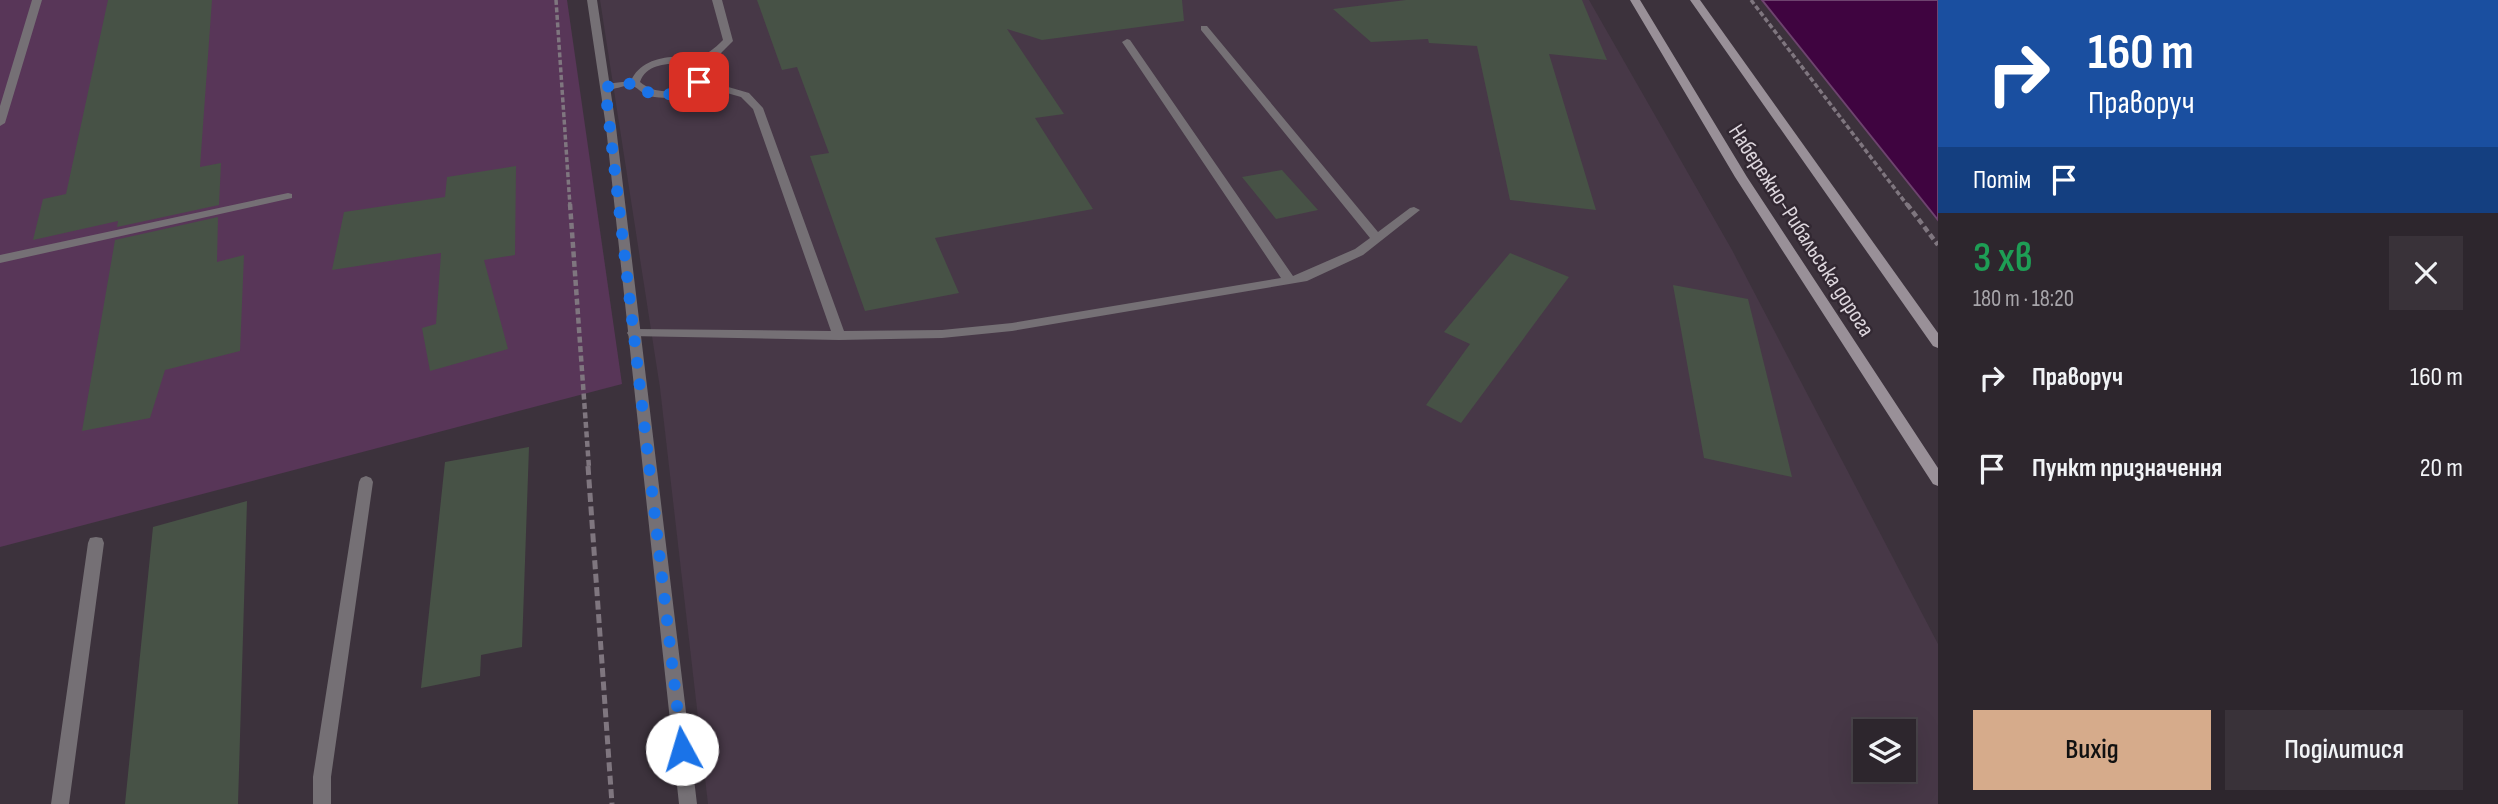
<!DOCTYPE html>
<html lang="uk">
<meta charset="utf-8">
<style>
:root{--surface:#2d262d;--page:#393239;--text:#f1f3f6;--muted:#a7a5aa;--line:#484349;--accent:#d6ab8b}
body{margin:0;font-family:"Sofia Sans Condensed",sans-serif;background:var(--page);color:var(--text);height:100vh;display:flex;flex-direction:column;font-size:26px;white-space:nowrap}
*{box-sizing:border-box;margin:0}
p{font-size:23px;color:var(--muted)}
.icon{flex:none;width:38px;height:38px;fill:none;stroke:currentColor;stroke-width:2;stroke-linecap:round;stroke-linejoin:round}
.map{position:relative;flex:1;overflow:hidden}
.drawer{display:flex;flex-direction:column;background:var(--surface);width:560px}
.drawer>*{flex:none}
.top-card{background:#1a4fa0;color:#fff;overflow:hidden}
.controls{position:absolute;left:1853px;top:719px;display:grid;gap:14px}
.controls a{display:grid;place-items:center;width:63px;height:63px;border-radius:0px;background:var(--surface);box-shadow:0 7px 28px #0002,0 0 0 2px var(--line);font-size:35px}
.pin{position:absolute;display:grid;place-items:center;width:60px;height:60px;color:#fff;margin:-30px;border-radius:14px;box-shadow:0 4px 10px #0006}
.me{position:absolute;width:77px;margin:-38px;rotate:354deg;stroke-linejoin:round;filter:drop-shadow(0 0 5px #0008)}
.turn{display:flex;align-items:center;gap:24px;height:147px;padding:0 35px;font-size:32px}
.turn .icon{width:91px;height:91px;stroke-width:2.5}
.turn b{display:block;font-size:49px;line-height:60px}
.then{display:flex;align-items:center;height:66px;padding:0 35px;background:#0003;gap:14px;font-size:26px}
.round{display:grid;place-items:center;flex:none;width:74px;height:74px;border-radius:0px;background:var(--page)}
.headline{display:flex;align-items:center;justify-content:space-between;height:119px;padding:0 35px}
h1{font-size:42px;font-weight:600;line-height:52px;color:#1e9e55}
.cta{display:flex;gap:14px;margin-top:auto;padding:14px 35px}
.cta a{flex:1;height:80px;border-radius:0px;background:var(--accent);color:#111;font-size:28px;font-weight:600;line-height:80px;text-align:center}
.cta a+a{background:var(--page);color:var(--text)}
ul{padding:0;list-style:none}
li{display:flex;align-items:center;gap:21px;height:91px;padding:0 35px}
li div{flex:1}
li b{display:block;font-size:26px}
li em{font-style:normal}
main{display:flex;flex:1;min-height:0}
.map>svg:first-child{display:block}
.built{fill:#473847;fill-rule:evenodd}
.green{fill:#583658}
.water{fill:#3f0440;stroke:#6e436f;stroke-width:2}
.building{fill:#475246}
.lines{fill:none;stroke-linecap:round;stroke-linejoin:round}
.path-far2{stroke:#7f767f;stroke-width:3.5;stroke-dasharray:5 2.5;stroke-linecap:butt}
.path-far1{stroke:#7f767f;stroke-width:4.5;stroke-dasharray:6 3.5;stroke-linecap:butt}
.path{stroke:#7f767f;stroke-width:5;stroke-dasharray:9 4.5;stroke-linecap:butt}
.service{fill:#757075;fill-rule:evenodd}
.minor{fill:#757075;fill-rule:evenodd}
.secondary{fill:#999098;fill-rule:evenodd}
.route{stroke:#1a73e8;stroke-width:12;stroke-dasharray:0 21.6}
.labels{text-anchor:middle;stroke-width:5;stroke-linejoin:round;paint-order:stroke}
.street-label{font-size:23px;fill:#ddd6dd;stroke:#322832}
</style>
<main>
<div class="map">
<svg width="1938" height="804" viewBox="0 0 1938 804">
<rect width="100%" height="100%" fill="#3c323c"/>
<path class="built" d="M 600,0 L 1589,0 L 1732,250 L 1938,644 L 1938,804 L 708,804 L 660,388 ZM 1866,732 L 1904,732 L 1904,770 L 1866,770 Z"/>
<path class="green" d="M 0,0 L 567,0 L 622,384 L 0,547 Z"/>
<path class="water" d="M 1762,0 L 1938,0 L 1938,220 Z"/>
<path class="building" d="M 108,0 L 212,0 L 200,167 L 221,163 L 219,205 L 117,227 L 118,221 L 33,240 L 43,199 L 66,194 Z
M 757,0 L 1182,0 L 1184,21 L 1042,40 L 1007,29 L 1064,114 L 1035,118 L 1093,209 L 935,238 L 959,293 L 865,311 L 810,156 L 829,153 L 797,67 L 782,70 Z
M 1406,0 L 1582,0 L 1607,60 L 1549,54 L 1596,210 L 1510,200 L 1477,46 L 1429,43 L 1428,39 L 1371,42 L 1333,9 Z
M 516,166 L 515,255 L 484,260 L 508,349 L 430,371 L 422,328 L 436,324 L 441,253 L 332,270 L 344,212 L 445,197 L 447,177 Z
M 1282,170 L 1318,210 L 1276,219 L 1242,177 Z
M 218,217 L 217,262 L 244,255 L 240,351 L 165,370 L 150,418 L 82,431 L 115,240 Z
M 1510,253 L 1569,277 L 1461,423 L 1426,405 L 1470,344 L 1444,332 Z
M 1673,285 L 1748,299 L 1792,477 L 1704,458 Z
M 529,447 L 522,647 L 481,655 L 480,676 L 421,688 L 445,462 Z
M 247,501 L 238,804 L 125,804 L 153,527 Z"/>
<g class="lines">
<path class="path-far2" d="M 556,0 L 570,206
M 1751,0 L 1908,206"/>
<path class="path-far1" d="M 570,204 L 589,468
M 1907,204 L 1938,245"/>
<path class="path" d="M 588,466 L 612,804"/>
<path class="service" d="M 32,0 L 42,0 L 5,123 L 0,126 L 0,106 Z
M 712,0 L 722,0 L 733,41 L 718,56 L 698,64 L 708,74 L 704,80 L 749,93 L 763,108 L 844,331 L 942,330 L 1012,323 L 1281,278 L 1122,42 L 1127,39 L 1130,40 L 1293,276 L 1355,249 L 1370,238 L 1201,30 L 1201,26 L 1207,26 L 1378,232 L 1410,208 L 1414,207 L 1420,210 L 1363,255 L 1307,281 L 1012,331 L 942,338 L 839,340 L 629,336 L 627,333 L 629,330 L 634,329 L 831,331 L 753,109 L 741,97 L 699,85 C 685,97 664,101 646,95 C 642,93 637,87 632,86 C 621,84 610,94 600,87 L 605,84 L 631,81 C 638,63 660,56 678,57 C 685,57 689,60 695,58 C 707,55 714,49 723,40 ZM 680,63 L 689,65 L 698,74 C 685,93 658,97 640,82 C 646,65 664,64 680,63 Z
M 288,193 L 292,194 L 292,198 L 0,263 L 0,255 Z
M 366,476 L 371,478 L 373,482 L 331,777 L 331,804 L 313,804 L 313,777 L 359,482 L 361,478 Z
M 96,537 L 102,538 L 104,543 L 69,804 L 51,804 L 88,543 L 90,538 Z"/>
<path class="minor" d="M 587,0 L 597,0 L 616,127 L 697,804 L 679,804 L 606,127 Z"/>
<path class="secondary" d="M 1630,0 L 1640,0 L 1747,177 L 1938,468 L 1938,486 L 1933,484 L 1735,177 Z
M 1690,0 L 1700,0 L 1938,333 L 1938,348 L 1933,346 Z"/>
</g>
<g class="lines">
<path class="route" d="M 682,749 L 605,87 L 635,83 C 651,102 682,95 699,82"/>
</g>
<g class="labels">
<g class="street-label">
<text transform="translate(1802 230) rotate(57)" y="8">Набережно-Рибальська дорога</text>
</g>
</g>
</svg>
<div class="controls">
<a><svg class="icon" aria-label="layers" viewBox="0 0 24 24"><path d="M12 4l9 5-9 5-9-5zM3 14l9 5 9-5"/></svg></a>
</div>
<div class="pin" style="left:699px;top:82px;background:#d93025"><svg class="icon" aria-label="arrive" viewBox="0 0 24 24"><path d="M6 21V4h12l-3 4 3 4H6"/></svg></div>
<svg class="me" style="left:682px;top:749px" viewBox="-20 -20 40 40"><circle r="19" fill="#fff"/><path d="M0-13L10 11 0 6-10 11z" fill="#1a73e8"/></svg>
</div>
<section class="drawer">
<div class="top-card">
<div class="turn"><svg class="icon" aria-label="right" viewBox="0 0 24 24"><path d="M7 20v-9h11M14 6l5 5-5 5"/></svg><div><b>160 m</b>Праворуч</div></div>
<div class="then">Потім<svg class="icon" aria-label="arrive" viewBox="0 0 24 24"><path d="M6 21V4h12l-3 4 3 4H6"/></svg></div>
</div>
<div class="headline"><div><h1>3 хв</h1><p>180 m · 18:20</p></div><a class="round"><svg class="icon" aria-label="close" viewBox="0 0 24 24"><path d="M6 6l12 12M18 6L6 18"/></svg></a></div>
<ul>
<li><svg class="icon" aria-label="right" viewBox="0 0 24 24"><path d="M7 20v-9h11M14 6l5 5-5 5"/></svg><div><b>Праворуч</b></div><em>160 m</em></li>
<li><svg class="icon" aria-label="arrive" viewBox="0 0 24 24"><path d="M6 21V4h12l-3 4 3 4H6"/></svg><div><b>Пункт призначення</b></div><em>20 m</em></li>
</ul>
<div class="cta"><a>Вихід</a><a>Поділитися</a></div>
</section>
</main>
